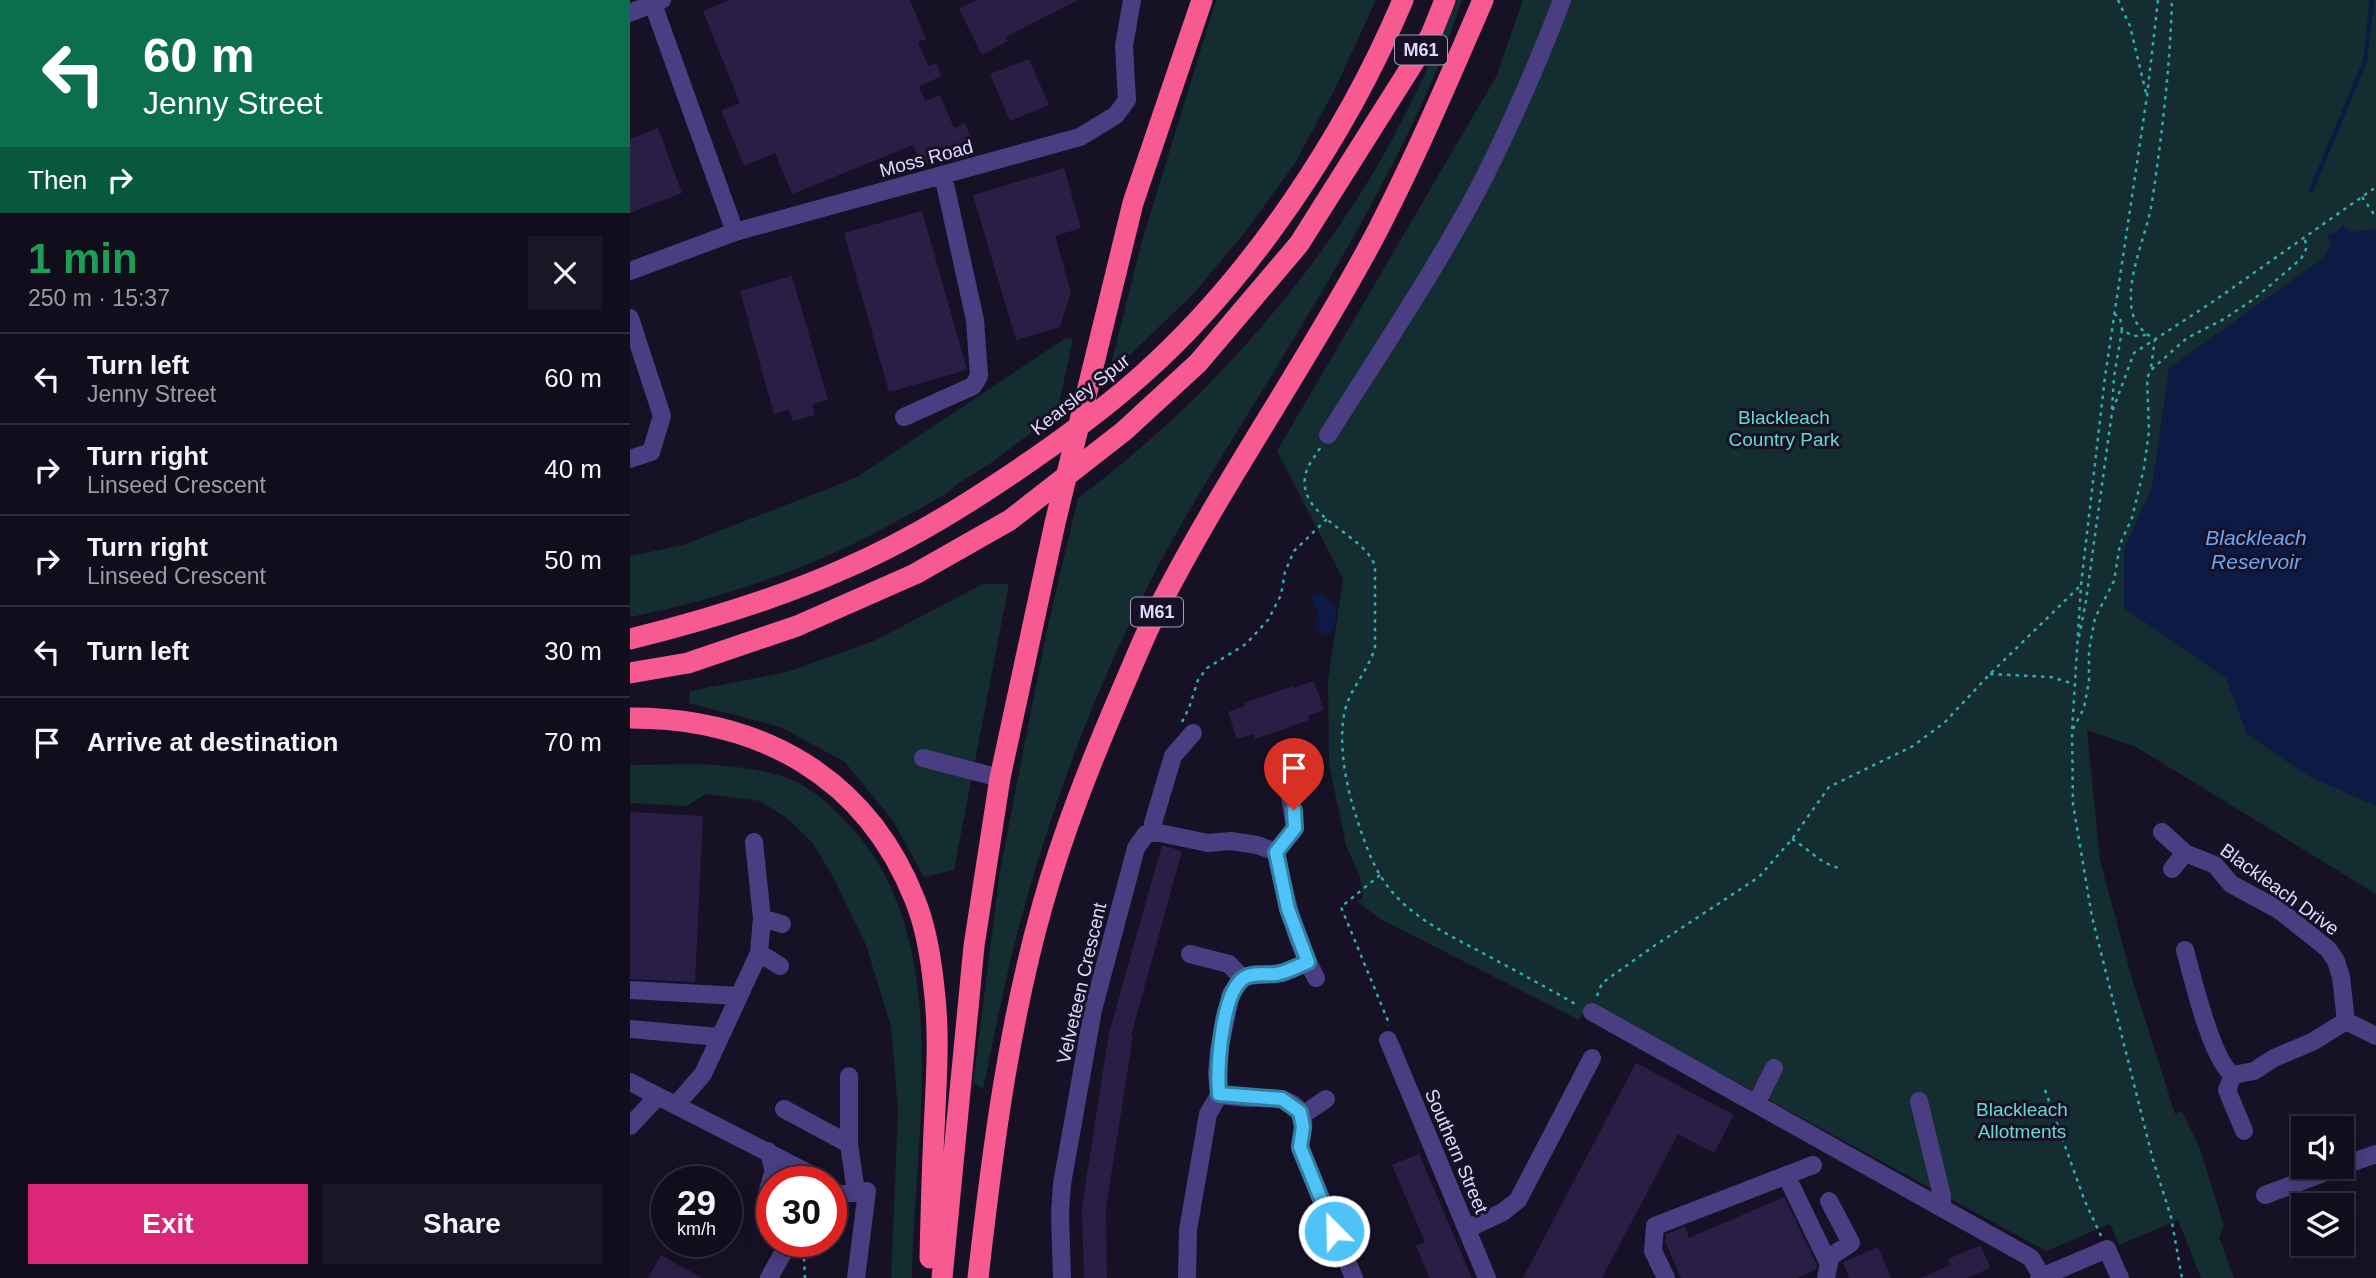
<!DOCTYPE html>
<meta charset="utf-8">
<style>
:root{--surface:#110d1c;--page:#1a1625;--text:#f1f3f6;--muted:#9c9ca3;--line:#302d3b;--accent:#db2777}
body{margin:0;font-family:Helvetica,sans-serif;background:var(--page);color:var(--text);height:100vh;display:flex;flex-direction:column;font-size:26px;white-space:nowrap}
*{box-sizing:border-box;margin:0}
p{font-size:23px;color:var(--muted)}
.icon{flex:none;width:38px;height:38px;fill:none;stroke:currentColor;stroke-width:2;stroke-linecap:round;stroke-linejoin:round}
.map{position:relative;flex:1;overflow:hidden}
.sheet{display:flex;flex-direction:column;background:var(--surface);width:630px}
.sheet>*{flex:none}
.banner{background:#0b6e4f;color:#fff;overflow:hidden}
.fabs{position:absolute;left:1661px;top:1116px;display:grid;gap:14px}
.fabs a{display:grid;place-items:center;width:63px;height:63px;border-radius:0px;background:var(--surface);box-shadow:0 4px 18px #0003,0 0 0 2px var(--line);font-size:35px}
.speed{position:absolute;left:21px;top:1166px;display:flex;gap:14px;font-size:35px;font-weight:700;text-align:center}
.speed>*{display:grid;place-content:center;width:91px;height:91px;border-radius:50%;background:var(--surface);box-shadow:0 4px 18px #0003,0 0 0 2px var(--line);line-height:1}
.speed small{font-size:18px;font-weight:400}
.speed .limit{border:10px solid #d22;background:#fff;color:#111}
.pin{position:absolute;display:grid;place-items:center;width:60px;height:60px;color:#fff;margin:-72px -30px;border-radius:50% 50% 50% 0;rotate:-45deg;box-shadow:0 0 7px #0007}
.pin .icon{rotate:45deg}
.me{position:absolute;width:77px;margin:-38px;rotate:337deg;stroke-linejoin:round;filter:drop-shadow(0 0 5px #0008)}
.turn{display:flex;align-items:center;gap:24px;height:147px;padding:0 28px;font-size:32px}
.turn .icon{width:91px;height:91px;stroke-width:2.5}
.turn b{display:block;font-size:49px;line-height:60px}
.then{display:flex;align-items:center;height:66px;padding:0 28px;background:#0003;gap:14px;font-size:26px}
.round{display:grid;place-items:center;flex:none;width:74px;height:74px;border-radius:0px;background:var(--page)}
.headline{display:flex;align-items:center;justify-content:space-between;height:119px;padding:0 28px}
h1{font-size:42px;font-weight:600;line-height:52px;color:#1e9e55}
.button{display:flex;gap:14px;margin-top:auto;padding:14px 28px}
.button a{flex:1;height:80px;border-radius:0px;background:var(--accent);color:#fff;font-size:28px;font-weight:600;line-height:80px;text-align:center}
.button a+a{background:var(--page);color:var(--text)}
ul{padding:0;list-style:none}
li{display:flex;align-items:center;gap:21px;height:91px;padding:0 28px;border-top:2px solid var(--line)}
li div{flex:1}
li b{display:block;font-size:26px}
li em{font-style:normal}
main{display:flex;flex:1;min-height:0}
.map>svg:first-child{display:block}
.green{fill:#142d30}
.water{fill:#0d1a43}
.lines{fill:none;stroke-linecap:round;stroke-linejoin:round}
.stream{stroke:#0d1a43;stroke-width:4.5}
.building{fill:#2b1e46}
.path{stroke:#36aab3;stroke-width:2.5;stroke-dasharray:3.5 5;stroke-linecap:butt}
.minor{stroke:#493e82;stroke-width:18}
.highway{stroke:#f65a91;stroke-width:21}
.route-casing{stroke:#337fa1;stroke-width:18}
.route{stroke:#4fc3f7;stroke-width:12}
.labels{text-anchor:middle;stroke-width:6;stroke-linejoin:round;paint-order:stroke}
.shield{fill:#171126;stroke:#a49cbc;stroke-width:2}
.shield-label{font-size:18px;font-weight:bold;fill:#e1d8fd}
.street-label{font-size:19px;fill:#e1d8fd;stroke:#171126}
.park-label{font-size:19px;fill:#67dacc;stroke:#171126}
.water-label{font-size:21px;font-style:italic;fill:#6ca5f7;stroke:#171126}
</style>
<main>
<section class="sheet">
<div class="banner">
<div class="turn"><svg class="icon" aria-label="left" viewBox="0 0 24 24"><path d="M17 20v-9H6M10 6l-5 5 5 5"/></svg><div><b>60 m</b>Jenny Street</div></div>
<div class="then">Then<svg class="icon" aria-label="right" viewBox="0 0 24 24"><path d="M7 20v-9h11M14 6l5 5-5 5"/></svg></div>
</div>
<div class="headline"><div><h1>1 min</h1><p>250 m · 15:37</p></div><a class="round"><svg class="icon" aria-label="close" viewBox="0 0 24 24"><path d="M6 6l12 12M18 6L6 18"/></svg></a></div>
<ul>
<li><svg class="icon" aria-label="left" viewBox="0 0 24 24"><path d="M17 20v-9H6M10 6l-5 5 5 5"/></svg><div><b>Turn left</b><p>Jenny Street</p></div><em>60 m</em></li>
<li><svg class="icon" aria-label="right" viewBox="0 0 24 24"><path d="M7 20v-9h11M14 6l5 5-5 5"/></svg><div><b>Turn right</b><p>Linseed Crescent</p></div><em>40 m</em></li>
<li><svg class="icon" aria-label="right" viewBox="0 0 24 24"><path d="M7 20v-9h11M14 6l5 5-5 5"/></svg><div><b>Turn right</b><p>Linseed Crescent</p></div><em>50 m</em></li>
<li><svg class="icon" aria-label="left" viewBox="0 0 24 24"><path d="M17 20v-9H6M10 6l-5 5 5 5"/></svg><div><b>Turn left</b></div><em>30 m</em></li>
<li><svg class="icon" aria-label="arrive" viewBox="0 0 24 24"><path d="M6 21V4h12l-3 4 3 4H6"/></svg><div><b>Arrive at destination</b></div><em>70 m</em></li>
</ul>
<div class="button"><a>Exit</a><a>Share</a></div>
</section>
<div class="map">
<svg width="1746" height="1278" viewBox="0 0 1746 1278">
<rect width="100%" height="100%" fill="#171126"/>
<path class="green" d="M 586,0 L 746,0 L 705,89 L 664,165 L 612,236 L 563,294 L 478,376 L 511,244 Z
M 827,0 L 832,0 C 823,24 815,50 805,74 C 763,173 707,267 651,360 C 606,435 557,508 517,588 C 464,693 422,805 391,919 C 376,975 365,1032 353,1089 L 343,1083 L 370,871 L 416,634 L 448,498 C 559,416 659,307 732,191 C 770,131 800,65 827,0 Z
M 893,0 L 1746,0 L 1746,894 L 1506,747 L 1457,730 L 1470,860 L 1500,972 L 1545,1114 L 1552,1111 L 1570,1149 L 1594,1226 L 1589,1237 L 1604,1278 L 1571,1278 L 1548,1220 L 1489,1245 L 1480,1224 L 1416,1251 L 959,1002 L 949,1020 L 750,919 L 727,901 L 733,898 L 730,877 L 716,845 L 699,764 L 698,680 L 713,579 L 647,451 L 866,77 Z
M 436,338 L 443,339 L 427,413 L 361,463 L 326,485 L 319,492 C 277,516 235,540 190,559 C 129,585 65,604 0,617 L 0,556 L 54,545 L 227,477 Z
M 353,584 L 379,584 L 324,870 L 294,877 L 263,821 L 215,762 L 150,727 L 59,703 L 60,691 L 157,672 L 244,641 Z
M 68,764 C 101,766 132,768 162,780 C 187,791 202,807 220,826 C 326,939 284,1136 282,1278 L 261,1278 L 268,1111 L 261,1026 L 236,945 L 202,875 L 182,842 L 158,819 L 130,801 L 75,794 L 57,806 L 0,803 L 0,765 Z"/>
<path class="water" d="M 1712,225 L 1721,232 L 1746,229 L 1746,806 L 1678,776 L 1617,734 L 1596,678 L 1494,608 L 1494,549 L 1522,487 L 1539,368 L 1695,257 L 1701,244 L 1697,235 L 1707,232 Z
M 691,593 L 705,603 C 707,614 707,623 700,633 L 694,634 L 686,630 L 687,610 L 682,599 L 683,595 Z"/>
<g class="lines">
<path class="stream" d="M 1681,191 L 1735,61 L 1742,0"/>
</g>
<path class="building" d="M 99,0 L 280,0 L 296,39 L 288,42 L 298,66 L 306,63 L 311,76 L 289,87 L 295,101 L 310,95 L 324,128 L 335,123 L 344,144 L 292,166 L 283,145 L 162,194 L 145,153 L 114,166 L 91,110 L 110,103 L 73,11 Z
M 346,0 L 448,0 L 376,37 L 378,41 L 352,55 L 329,9 Z
M 399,59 L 419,105 L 380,121 L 360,74 Z
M 28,128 L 52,193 L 0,213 L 0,139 Z
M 434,168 L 451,228 L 425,236 L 441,292 L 430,327 L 386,340 L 343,195 Z
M 292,211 L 337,370 L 259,392 L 214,233 Z
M 162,276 L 198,400 L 182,404 L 185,415 L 163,421 L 159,410 L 144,414 L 110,291 Z
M 684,681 L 694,710 L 678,716 L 679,720 L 625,739 L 623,734 L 607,739 L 598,712 L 615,706 L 614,703 L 663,686 L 664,688 Z
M 0,812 L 73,816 L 65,982 L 0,979 Z
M 532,845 L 552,851 L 501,1036 L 503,1036 L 476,1208 L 477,1278 L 454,1278 L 452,1207 L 479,1033 Z
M 1006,1063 L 1104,1115 L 1084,1153 L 1048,1134 L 972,1278 L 893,1278 Z
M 789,1154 L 842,1278 L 800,1278 L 786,1246 L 795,1242 L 762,1165 Z
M 1154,1197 L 1187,1265 L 1186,1270 L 1167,1278 L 1051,1278 L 1035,1241 L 1036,1234 L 1055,1227 L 1059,1238 Z
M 1351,1245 L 1360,1268 L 1337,1278 L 1291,1278 L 1320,1265 L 1318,1259 Z
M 1248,1247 L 1261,1278 L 1219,1278 L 1213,1262 Z
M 31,1255 L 72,1278 L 18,1278 Z"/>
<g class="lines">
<path class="path" d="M 1488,0 L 1500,26 L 1516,93
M 1528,0 L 1517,96 L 1475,377 L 1451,585 L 1442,731 L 1443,804 L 1462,917 L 1523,1160 L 1541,1217 L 1552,1278
M 1732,197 L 1746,217
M 1484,314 L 1490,317 L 1492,330
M 1521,367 L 1525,339 C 1509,331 1501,318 1501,301 C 1499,270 1517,233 1522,202 C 1532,135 1540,67 1542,0
M 1482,409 L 1484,377 L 1492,330 L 1503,336 L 1516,335
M 690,448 C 686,455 681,461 678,467 C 658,515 733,531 745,566 L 745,647 C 739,670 721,687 715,710 C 708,741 715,780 724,810 C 731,831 738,855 750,875 C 774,916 820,935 860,957 C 890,973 919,989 949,1006
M 1449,637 L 1456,601 L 1482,412 L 1504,353 L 1584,301 L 1746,187
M 1360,674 L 1421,677 L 1444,684
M 552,722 L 559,708 L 568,680 L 577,668 L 616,644 L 638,620 L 651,595 L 655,572 L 664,551 L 697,519
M 1443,729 L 1454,708 L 1459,681 L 1459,650 L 1465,618 L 1484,581 L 1490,544 L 1502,518 L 1514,468 L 1519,431 L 1517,378 L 1521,370 L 1557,338 L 1594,319 L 1624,299 L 1671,259 L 1677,247 L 1674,237
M 1162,839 C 1183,852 1186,861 1211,869
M 750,875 L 711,907 L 758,1021 L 758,1026
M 967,996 L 972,983 L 1024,946 L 1129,877 L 1162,839 L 1199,787 L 1283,746 L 1315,722 L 1360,674 L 1451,585
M 1415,1090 L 1454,1199 L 1471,1236
M 173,1241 L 175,1278"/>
<path class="minor" d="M 23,4 L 105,232
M 0,13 L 32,0
M 0,271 L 105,232 L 450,137 L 486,115 L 497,100 L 494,46 L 502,0
M 0,318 L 32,416 L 21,452 L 0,459
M 274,417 L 343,386 L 349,376 L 345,320 L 313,175
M 698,435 C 751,351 807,268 853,180 C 882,122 909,61 932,0
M 653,752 L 665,828 L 646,852 C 655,897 664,938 686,978
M 293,758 L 370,778
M 525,832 L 523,823 L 543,756 L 563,733
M 1532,832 L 1555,853 L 1585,865 L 1601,884 L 1649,910 L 1698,949 L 1706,961 L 1711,977 L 1716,1021 L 1746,1036
M 1542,869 L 1555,853
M 132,918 L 152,924
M 1555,950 C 1562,976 1582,1062 1603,1075 L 1624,1071 L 1644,1058 L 1682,1042 L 1716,1021
M 129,953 L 150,966
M 560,954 L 599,964 L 613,979
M 0,990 L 108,996
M 962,1012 L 1401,1258 L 1412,1277
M 0,1029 L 89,1037
M 758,1040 L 857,1278
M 1603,1075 L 1597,1090 L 1614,1131
M 219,1076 L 219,1144
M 0,1082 L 182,1175 L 186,1181
M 589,1095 C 600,1096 611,1098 622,1098 C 641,1098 668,1096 673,1120 C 675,1128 670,1139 670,1148 L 724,1278
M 1289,1101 L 1312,1196 L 1312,1207
M 1126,1104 L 1144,1068
M 46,1105 L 73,1074 L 129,953 L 132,918 L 124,842
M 154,1109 L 219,1144 L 226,1192
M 671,1116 L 696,1099
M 0,1126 L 28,1096
M 138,1151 C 140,1158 144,1165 143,1173 C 139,1189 131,1201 142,1216
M 1712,1166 L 1746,1154
M 1156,1175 L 1199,1264
M 201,1195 L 237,1191 L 226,1278
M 1635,1195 L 1709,1167
M 837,1229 L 873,1212 L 888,1200 L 962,1058
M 139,1278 L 153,1253
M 432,1278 L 430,1214 L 432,1184 L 463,1010 L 506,848 L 516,834 L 525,832 L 578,843 L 601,841 L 627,845 L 646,852
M 557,1278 L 558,1230 L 578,1114 L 589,1095 L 587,1074 L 589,1050 L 601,994 L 611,980 L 618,976 L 653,973 L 678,962
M 1036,1278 L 1023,1251 L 1025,1226 L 1183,1165
M 1196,1278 L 1200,1257 L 1221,1243 L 1199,1201
M 1409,1278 L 1477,1249 L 1490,1278"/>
<path class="highway" d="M 0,639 C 73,621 147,599 216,568 C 269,545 320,515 368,483 C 418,450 467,415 512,375 C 622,277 716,135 773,0
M 0,673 L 58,663 L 167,626 L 285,574 L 380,520 L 494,431 L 568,363 L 669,244 L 801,35 L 815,0
M 0,718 C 130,718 236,776 285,900 C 296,927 301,958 304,988 C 310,1035 306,1084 304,1131 C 302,1173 301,1216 300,1258
M 312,1278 L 344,946 L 370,778 L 425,523 L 503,203 L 572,0
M 348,1278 C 362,1154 378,1028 412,907 C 433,831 463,757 494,685 C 504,662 514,637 525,615 C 590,486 674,368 742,241 C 783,163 818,81 853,0"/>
</g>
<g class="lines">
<g class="route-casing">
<path id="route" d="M 664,810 L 665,828 L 646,852 L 658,909 L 678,962 C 668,966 657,972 646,974 C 636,975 623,972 614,978 C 591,993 587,1069 589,1094 L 652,1099 L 670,1112 L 673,1127 L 670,1147 L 704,1231"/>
</g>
<use href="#route" class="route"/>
</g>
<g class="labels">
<g class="shield">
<rect x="765" y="35.5" width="52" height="29" rx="5"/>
<rect x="501" y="597.5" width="52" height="29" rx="5"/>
</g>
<g class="shield-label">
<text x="791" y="56">M61</text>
<text x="527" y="618">M61</text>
</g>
<g class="street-label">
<text transform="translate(296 158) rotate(-15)" y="7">Moss Road</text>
<text transform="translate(450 394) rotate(-38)" y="7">Kearsley Spur</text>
<text transform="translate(1650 889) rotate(36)" y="7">Blackleach Drive</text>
<text transform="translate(451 983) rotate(-77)" y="7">Velveteen Crescent</text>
<text transform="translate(827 1151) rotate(67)" y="7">Southern Street</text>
</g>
<g class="park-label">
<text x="1154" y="424">Blackleach<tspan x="1154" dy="22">Country Park</tspan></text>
<text x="1392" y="1116">Blackleach<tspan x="1392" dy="22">Allotments</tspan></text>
</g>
<g class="water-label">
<text x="1626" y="545">Blackleach<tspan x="1626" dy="24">Reservoir</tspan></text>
</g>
</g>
</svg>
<div class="fabs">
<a><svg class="icon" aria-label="sound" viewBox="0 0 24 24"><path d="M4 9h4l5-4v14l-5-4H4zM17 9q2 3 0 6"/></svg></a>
<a><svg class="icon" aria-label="layers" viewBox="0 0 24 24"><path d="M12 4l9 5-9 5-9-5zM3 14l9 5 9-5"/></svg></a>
</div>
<div class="speed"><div>29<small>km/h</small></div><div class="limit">30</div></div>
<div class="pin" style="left:664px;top:810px;background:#d93025"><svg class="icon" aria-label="arrive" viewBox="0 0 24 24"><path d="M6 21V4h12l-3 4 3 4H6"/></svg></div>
<svg class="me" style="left:704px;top:1231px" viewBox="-20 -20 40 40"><circle r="17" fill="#4fc3f7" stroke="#fff" stroke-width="3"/><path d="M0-11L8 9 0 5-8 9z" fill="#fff"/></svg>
</div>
</main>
